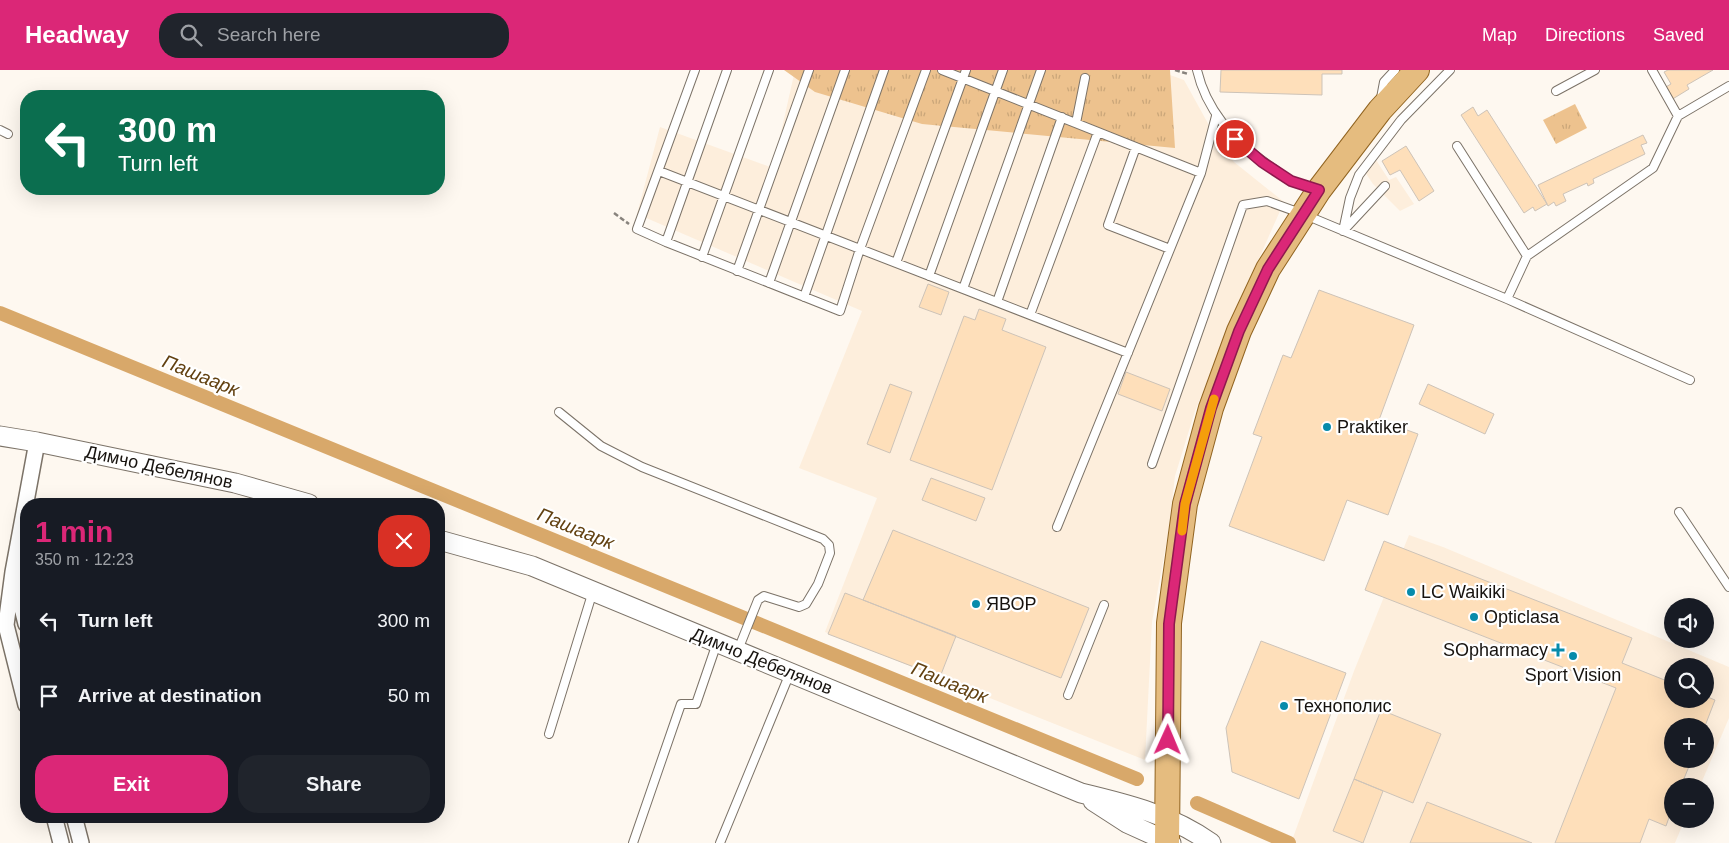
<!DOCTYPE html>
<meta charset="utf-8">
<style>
:root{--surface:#171b24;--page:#20242c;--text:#f1f3f6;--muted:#9ea1a6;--accent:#db2777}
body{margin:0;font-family:Helvetica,sans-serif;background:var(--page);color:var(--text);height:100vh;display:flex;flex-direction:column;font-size:19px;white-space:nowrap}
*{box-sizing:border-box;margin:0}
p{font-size:16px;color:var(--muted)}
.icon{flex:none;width:28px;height:28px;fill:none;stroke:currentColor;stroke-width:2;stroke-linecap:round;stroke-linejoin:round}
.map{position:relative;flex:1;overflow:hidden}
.details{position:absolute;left:20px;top:428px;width:425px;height:325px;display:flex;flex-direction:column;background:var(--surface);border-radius:20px;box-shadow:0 5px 20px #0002}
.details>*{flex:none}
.top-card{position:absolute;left:20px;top:20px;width:425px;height:105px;border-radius:20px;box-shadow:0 5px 20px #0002;background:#0b6e4f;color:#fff;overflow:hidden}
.buttons{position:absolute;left:1664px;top:528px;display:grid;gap:10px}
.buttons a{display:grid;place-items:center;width:50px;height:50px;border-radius:50%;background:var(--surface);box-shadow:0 5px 20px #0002;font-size:25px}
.pin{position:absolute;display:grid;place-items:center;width:42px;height:42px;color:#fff;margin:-21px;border:2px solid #fff;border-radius:50%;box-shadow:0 1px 5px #0007}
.me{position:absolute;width:55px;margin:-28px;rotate:1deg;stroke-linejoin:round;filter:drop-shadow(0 0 4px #0008)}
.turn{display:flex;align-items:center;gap:18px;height:105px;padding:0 15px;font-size:22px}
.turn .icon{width:65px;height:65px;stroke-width:2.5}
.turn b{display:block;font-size:35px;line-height:42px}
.round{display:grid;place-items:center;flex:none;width:52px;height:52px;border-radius:20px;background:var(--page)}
.head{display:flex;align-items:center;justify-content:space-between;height:85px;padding:0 15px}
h1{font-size:30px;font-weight:800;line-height:38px;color:var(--accent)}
.primary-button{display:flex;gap:10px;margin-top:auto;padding:10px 15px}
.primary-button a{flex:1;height:58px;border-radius:20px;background:var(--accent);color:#fff;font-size:20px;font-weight:800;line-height:58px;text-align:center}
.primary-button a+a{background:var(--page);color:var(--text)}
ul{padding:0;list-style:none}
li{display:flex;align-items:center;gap:15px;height:75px;padding:0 15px}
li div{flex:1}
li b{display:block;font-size:19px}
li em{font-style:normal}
header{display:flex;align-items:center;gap:30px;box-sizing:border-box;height:70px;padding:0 25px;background:var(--accent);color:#fff}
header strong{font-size:24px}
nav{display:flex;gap:28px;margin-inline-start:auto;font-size:18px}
.search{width:350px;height:45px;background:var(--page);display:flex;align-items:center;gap:12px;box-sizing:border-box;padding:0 18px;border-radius:20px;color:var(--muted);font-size:19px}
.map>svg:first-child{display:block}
.built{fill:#fdeedc;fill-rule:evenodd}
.grass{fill:url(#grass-tufts)}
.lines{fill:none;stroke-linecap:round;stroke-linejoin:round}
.canal{stroke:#d8a86a;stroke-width:14}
.building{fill:#fedfba;stroke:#cdc3b8}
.service-casing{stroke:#7c7368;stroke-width:10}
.minor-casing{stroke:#7c7368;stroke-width:18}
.tertiary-casing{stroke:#7c7368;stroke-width:21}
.primary-casing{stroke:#916421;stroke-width:26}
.path{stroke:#88837d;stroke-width:2.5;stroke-dasharray:5 2.5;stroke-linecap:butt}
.service{stroke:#fff;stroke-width:8}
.minor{stroke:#fff;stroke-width:15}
.tertiary{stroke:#fff;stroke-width:19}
.primary{stroke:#e5bc7f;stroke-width:24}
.route-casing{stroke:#8e194d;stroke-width:12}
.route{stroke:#db2777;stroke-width:9}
.slow{stroke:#f59e0b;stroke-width:9}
.poi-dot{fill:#078bab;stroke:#fff;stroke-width:2}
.labels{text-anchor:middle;stroke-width:4.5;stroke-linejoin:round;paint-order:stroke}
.poi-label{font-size:18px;fill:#17130f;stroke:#fff;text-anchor:start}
.street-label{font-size:18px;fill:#17130f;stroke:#fff}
.water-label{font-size:19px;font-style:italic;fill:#624111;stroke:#fff}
</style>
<header>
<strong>Headway</strong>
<div class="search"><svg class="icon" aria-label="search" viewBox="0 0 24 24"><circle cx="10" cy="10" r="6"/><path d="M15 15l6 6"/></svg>Search here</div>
<nav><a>Map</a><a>Directions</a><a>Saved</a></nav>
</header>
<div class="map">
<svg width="1729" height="773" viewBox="0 0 1729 773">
<defs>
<pattern id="grass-tufts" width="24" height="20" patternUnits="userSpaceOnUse" patternTransform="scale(1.25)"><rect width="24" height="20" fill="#edc28e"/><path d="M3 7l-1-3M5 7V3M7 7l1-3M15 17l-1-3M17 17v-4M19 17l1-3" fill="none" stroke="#caa679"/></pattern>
</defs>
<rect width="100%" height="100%" fill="#fef8f0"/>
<path class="built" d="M 795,0 L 1156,0 L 1184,10 L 1221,77 L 1234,92 L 1284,132 L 1253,202 L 1195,341 L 1175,406 L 1168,464 L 1152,552 L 1145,690 L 825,562 L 877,428 L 799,398 L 862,241 L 637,144 L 660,57 L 773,98 Z
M 1376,90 L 1389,110 L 1396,107 L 1414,134 L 1400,141 L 1373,114 L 1365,102 Z
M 1409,465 L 1443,477 L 1729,597 L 1729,648 L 1700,716 L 1672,716 L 1672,749 L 1685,749 L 1675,773 L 1291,773 L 1354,601 ZM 1672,596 L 1705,596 L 1705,629 L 1672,629 ZM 1672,656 L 1705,656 L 1705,689 L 1672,689 Z"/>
<path class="grass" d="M 784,0 L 1170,0 L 1175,78 L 922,54 L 815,22 Z
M 1575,34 L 1587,58 L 1556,74 L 1543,50 Z"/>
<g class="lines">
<path class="canal" d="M 0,243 L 1137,709
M 1197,733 L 1289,773"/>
</g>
<path class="building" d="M 1221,0 L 1342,0 L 1342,4 L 1322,4 L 1322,25 L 1220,22 Z
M 1668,0 L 1713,0 L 1687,15 L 1689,19 L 1671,30 L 1664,18 L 1671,14 L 1664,2 Z
M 1473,37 L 1478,46 L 1487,40 L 1547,134 L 1535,141 L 1533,137 L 1524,143 L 1461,45 Z
M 1643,65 L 1647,73 L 1641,75 L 1645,84 L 1593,109 L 1594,113 L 1588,116 L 1587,113 L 1563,124 L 1566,131 L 1556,136 L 1554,132 L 1548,136 L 1538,115 Z
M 1406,76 L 1434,121 L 1419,131 L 1400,100 L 1390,105 L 1382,91 Z
M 928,214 L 949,222 L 941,245 L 919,237 Z
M 1319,220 L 1414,255 L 1379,350 L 1418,364 L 1388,445 L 1347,430 L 1324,491 L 1229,456 L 1262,367 L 1253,364 L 1283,285 L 1291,288 Z
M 979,239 L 1006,249 L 1002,260 L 1046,277 L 992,420 L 910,390 L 964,246 L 975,250 Z
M 1126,302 L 1170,319 L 1162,341 L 1118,324 Z
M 890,314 L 912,322 L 890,383 L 867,374 Z
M 1428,314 L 1494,344 L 1485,364 L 1419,334 Z
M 931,408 L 985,428 L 976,451 L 922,430 Z
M 893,460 L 1089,538 L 1061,608 L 863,530 Z
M 1384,471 L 1632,568 L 1622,593 L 1672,613 L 1672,629 L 1705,629 L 1705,626 L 1715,630 L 1705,656 L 1672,656 L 1672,689 L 1692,689 L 1681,716 L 1672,716 L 1672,739 L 1666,756 L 1649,749 L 1640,773 L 1555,773 L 1616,618 L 1365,520 Z
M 845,523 L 956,566 L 940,607 L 828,564 Z
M 1261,571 L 1346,603 L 1299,729 L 1232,702 L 1226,658 Z
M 1381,640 L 1441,664 L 1413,733 L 1354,709 Z
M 1354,709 L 1383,721 L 1363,773 L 1333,761 Z
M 1427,732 L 1532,773 L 1410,773 Z"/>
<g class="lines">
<g class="service-casing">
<path id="service" d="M 695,0 L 637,159 L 666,172 L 727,0
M 942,0 L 1201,103
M 1197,0 C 1207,44 1238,75 1274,99 C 1280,103 1286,109 1293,112 C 1300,115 1308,116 1316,119
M 1652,0 L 1678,46 L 1729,16
M 1556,21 L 1595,0
M 1381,28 L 1384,12 L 1395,0
M 1076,53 L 1085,8
M 0,60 L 8,64
M 1457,76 L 1527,186 L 1507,229
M 1136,77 L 1108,155 L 1170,179
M 659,101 L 1128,283
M 1344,160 L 1385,116
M 1343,161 L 1350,128 L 1359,105 L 1401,50 L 1450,0
M 666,172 L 840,241 L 860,179 L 926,0
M 1527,186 L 1653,98 L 1678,46
M 702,187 L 769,0
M 896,193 L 966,0
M 737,201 L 809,0
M 929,206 L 1003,0
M 769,213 L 845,0
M 963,219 L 1041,0
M 804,227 L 884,0
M 997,232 L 1062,47
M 1030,245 L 1098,62
M 559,342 L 601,376 L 642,397 L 823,469 L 829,475 L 830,483 L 818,514 L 806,534 L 799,537 L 764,526 L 758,530 L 738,580
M 1152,394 L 1243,135 L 1267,131 L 1303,144 L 1507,229 L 1690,310
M 1679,442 L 1729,517
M 1057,457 L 1201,103 L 1216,46
M 1068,625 L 1104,535
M 549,664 L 593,521
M 633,773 L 681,634 L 696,634 L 717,573
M 720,773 L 790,603"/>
</g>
<g class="minor-casing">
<path id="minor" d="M 15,510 L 26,554
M 26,635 L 6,555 L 13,502 L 37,372
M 54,746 L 61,773
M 74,746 L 81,773"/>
</g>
<g class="tertiary-casing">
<path id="tertiary" d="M 0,366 L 37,372 L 235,413 L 309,434
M 439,470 L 532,496 L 1081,723 C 1127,734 1172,745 1211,773
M 1093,731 L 1127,753 L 1171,773"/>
</g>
<g class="primary-casing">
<path id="primary" d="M 1167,773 L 1169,553 L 1185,434 L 1211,338 L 1239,261 L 1268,199 L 1319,120 L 1380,40 L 1417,0"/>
</g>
<path class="path" d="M 1175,0 L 1188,4
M 614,143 L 629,154"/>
<use href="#service" class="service"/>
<use href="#minor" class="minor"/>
<use href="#tertiary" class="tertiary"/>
<use href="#primary" class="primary"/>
</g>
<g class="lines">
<g class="route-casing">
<path id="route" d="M 1168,670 L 1169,554 L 1185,434 L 1211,338 L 1239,261 L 1268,199 L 1319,120 L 1291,111 L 1262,92 L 1235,69"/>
</g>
<use href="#route" class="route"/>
<path class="slow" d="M 1182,461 L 1185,434 L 1214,329"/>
</g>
<g class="poi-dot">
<circle cx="1327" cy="357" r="5"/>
<circle cx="1411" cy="522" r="5"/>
<circle cx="976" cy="534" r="5"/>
<circle cx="1474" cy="547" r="5"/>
<path d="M1555.5 572.5h5v5h5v5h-5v5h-5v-5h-5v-5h5z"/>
<circle cx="1573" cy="586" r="5"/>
<circle cx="1284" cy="636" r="5"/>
</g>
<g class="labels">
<g class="poi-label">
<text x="1337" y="363">Praktiker</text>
<text x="1421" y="528">LC Waikiki</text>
<text x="986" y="540">ЯВОР</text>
<text x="1484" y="553">Opticlasa</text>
<text x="1548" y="586" text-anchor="end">SOpharmacy</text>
<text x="1573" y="611" text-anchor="middle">Sport Vision</text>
<text x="1294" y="642">Технополис</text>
</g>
<g class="street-label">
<text transform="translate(159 397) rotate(12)" y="6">Димчо Дебелянов</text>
<text transform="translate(762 591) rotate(22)" y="6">Димчо Дебелянов</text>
</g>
<g class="water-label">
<text transform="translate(201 305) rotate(22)" y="7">Пашаарк</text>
<text transform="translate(576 458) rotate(22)" y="7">Пашаарк</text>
<text transform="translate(950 612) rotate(22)" y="7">Пашаарк</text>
</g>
</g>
</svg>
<div class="buttons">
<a><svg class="icon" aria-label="sound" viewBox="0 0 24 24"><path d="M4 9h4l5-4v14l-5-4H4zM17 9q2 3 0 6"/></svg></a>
<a><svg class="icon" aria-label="search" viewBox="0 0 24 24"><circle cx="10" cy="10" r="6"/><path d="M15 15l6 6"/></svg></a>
<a>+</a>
<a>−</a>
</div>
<div class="pin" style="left:1235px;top:69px;background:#d93025"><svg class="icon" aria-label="arrive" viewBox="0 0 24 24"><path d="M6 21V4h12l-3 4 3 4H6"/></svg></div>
<svg class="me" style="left:1168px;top:670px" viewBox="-20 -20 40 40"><path d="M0-17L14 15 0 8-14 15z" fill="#db2777" stroke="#fff" stroke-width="4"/></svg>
<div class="top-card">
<div class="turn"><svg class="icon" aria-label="left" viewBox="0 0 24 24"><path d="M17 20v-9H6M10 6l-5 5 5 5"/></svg><div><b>300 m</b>Turn left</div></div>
</div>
<section class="details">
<div class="head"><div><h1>1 min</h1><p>350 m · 12:23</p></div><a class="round" style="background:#d93025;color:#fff"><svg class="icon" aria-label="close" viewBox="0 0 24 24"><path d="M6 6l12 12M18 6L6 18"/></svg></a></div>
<ul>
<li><svg class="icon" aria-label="left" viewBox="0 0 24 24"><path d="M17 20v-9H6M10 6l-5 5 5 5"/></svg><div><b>Turn left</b></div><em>300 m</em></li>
<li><svg class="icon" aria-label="arrive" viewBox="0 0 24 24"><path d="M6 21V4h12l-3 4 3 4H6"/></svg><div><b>Arrive at destination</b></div><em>50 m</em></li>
</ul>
<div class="primary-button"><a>Exit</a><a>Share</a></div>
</section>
</div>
